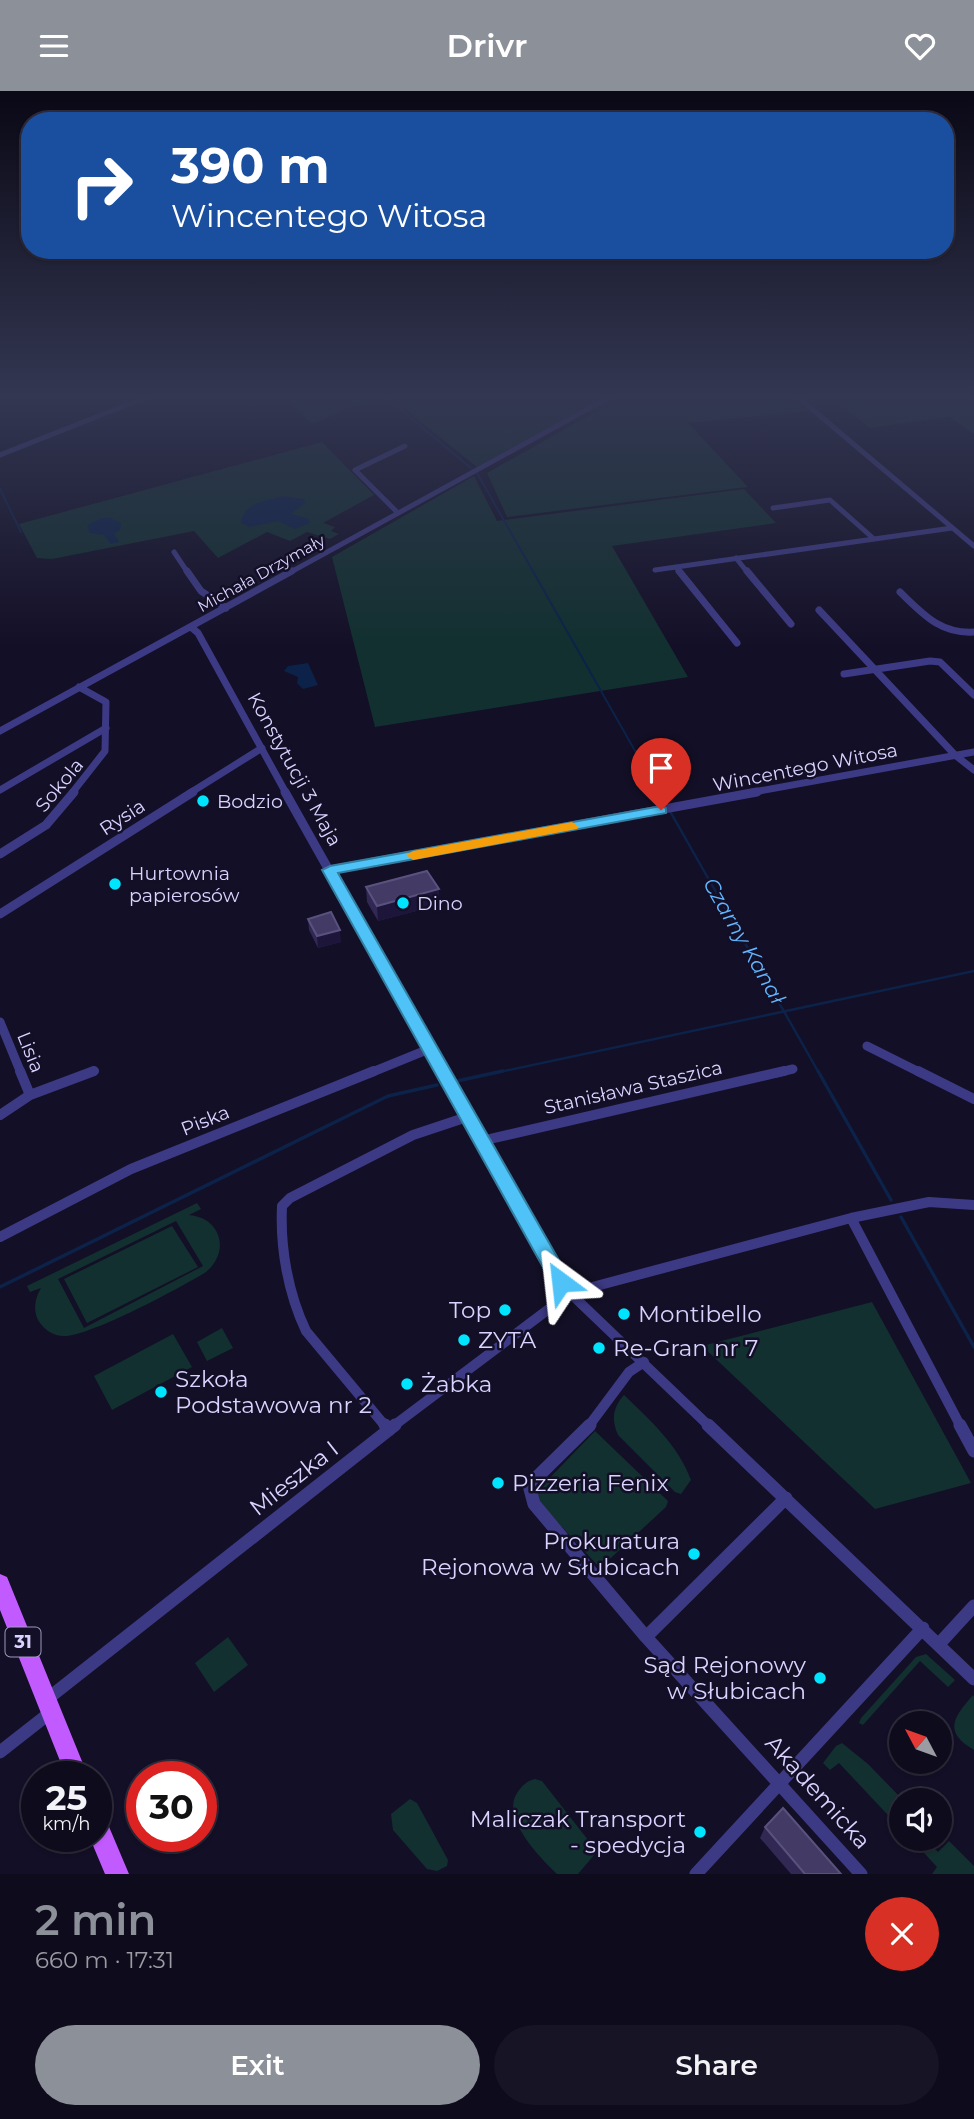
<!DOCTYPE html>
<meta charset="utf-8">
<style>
:root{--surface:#0e0b1c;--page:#171425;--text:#f1f3f6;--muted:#9b9ba3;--line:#2e2b3b;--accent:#8c9099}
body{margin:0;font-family:Montserrat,sans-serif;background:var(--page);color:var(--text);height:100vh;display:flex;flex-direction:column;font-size:26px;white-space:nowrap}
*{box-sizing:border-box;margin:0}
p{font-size:23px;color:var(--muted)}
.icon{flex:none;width:38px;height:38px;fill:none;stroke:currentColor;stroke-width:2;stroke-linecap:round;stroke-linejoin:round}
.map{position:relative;height:1783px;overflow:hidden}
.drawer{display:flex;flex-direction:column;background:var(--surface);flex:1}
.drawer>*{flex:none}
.guide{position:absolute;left:21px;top:21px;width:933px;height:147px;border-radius:28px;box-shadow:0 2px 5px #0004,0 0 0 2px var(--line);background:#1a4fa0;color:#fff;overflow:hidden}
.needle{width:46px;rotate:311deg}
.tools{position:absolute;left:889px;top:1620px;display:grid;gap:14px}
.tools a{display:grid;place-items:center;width:63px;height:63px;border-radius:50%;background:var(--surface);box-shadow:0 2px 5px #0004,0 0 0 2px var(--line);font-size:35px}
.speed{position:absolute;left:21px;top:1670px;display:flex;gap:14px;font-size:35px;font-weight:700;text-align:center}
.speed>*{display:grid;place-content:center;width:91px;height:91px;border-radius:50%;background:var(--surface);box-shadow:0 2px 5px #0004,0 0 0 2px var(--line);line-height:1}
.speed small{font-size:18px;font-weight:400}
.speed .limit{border:10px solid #d22;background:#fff;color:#111}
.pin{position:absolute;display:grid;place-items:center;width:60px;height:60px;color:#fff;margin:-72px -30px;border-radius:50% 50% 50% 0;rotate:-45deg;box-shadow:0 0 7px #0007}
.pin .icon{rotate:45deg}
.me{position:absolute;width:77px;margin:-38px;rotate:330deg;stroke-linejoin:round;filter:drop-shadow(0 0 5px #0008)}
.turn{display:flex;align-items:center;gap:24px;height:147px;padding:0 35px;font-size:32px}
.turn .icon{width:91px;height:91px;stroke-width:2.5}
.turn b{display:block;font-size:49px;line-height:60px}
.round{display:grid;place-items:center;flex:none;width:74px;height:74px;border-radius:37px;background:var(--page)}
.head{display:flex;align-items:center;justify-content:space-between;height:119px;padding:0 35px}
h1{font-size:42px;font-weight:600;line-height:52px;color:var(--accent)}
.cta{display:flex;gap:14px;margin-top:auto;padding:14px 35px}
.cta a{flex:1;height:80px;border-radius:42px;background:var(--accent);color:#fff;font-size:28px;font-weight:600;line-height:80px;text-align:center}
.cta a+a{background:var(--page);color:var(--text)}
header{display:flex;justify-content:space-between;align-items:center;height:91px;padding:0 35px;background:var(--accent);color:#fff;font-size:32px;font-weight:600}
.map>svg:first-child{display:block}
.green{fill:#12302f;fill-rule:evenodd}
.water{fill:#0c2248}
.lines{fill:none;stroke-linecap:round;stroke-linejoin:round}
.stream-far2{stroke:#0c2248;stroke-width:2}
.stream-far1{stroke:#0c2248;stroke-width:2.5}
.stream{stroke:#0c2248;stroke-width:3.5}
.street-far4{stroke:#3d3a85;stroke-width:5}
.street-far3{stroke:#3d3a85;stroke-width:7}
.street-far2{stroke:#3d3a85;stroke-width:9}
.street-far1{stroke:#3d3a85;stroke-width:10}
.street{stroke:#3d3a85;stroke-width:13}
.primary{fill:#c25bff;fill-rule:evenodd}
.wall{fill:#312854}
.shaded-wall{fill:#1d163a}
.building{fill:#433a66;stroke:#5a527e;stroke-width:2}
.route{fill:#4fc3f7;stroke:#337fa1;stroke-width:2}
.slow{fill:#f59e0b}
.poi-dot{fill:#00e5ff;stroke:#130f26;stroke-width:2.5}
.labels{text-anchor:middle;stroke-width:5;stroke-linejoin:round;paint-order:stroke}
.far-street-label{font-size:16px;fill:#d9d4ff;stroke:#130f26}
.shield{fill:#130f26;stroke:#9e99be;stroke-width:2}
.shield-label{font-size:18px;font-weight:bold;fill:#d9d4ff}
.street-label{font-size:19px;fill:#d9d4ff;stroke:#130f26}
.poi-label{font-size:19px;fill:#d9d4ff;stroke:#130f26;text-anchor:start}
.water-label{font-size:21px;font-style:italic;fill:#62b6ff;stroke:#130f26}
.near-poi-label{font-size:23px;fill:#d9d4ff;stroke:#130f26;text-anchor:start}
.near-street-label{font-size:23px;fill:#d9d4ff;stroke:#130f26}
</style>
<header><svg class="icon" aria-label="menu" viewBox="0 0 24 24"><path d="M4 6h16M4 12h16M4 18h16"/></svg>Drivr<svg class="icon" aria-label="heart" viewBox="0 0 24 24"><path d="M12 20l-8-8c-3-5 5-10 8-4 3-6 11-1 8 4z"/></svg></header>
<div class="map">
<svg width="974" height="1783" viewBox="0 0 974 1783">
<rect width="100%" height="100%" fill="#130f26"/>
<path class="green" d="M 285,307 L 374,307 L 312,333 Z
M 392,307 L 604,307 L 477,376 Z
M 620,307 L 793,307 L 809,320 L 688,332 L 748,396 L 507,426 L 487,382 Z
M 808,307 L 974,307 L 974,343 L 949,326 L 870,337 L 836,310 L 814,311 Z
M 322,351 L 374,404 L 323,432 L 335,436 L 331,440 L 339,443 L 330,448 L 307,441 L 290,450 L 267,441 L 218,467 L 194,440 L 52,468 L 37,467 L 19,433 Z
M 474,385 L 497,430 L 744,398 L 776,432 L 612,455 L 688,586 L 375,636 L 332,466 Z
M 197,1112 L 201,1118 L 189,1124 C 222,1127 230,1161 206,1181 C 182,1196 87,1247 63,1245 C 54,1245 45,1239 40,1232 C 32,1221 35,1207 41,1197 L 30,1201 L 27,1195 ZM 176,1130 L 203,1175 L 84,1237 L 58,1188 Z
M 172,1135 L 198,1176 L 87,1232 L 64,1188 Z
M 872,1211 L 971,1392 L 875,1418 L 702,1255 Z
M 222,1237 L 233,1257 L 207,1270 L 197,1251 Z
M 173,1243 L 192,1276 L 112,1319 L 94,1285 Z
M 624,1304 C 651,1330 678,1354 691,1389 L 681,1403 L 675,1401 L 618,1344 C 611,1329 613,1316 624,1304 Z
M 595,1340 L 668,1410 L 666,1416 L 600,1477 L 539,1411 L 537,1400 Z
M 228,1546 L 248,1574 L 214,1601 L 195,1572 Z
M 926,1563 L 955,1589 L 948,1596 L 920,1570 L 863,1634 L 859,1632 L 861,1627 L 916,1566 Z
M 973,1604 L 974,1606 L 974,1659 C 943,1641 953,1627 973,1604 Z
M 842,1652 L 868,1673 L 904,1710 L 901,1710 L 901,1738 L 839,1672 L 830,1679 L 823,1672 L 836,1655 Z
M 535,1688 L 542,1690 L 592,1754 L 595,1763 L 578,1783 L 557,1783 C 539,1766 501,1727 517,1702 C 522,1695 526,1690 535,1688 Z
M 410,1708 L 417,1712 L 448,1769 L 447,1775 L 437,1780 L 427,1778 L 393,1739 L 391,1723 Z
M 916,1748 L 926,1748 L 938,1761 L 949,1750 L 974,1775 L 974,1783 L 932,1783 L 937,1776 L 914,1751 Z"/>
<path class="water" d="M 283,405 L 304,408 L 305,412 L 291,423 L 309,428 L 310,432 L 295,438 L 278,430 L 250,436 L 241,432 C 244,411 266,410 283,405 Z
M 102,427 L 110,427 L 121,432 L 120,439 L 114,443 L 119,451 L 111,453 L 104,444 L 90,442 L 87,434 Z
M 308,572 L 318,594 L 303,598 L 297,592 L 298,586 L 284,580 L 288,575 Z"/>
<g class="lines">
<path class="stream-far2" d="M 387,307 L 472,378
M 477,382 L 659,702
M 0,398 L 21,441"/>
<path class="stream-far1" d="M 658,701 L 666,714
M 671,722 L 819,982
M 495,982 L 974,880"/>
<path class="stream" d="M 818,980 L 891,1109
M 457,990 L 503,980
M 901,1126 L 974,1256
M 0,1196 L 388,1005 L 437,994"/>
<path class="street-far4" d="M 799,307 L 974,455
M 0,364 L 144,307
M 773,417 L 830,409 L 874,448
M 398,422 L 355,379 L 405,355
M 174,461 L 188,482
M 736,467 L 748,482
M 676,476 L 681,482
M 655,479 L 952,437
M 289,482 L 608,307"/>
<path class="street-far3" d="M 187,480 L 201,500 L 226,517
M 679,480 L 737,552
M 747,480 L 791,533
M 900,501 C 923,523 940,543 974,541
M 819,519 L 955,664 L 974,679
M 191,536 L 198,542 L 286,702
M 844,583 L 930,570 L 940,571 L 974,604
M 0,640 L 292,480
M 0,699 L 106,637
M 72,702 L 105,660 L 106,611 L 79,596
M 190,702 L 262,657
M 748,702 L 974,661"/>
<path class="street-far2" d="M 285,701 L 443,982
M 0,763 L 46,734 L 74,701
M 330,779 L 757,701
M 0,823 L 193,701
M 0,931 L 21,982
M 867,955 L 921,982
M 89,982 L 94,980
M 370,982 L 429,958
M 776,982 L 793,978"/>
<path class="street-far1" d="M 20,980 L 30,1004
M 442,980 L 570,1202 L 710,1336
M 918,980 L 974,1008
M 0,1024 L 30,1004 L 94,980
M 481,1050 L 784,980
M 851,1127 L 961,1336
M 0,1146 L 131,1078 L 374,980
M 386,1336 L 306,1240 C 288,1202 280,1157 282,1115 L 290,1107 L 413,1044 L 467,1026
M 392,1336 L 570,1202 L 851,1127 L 929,1111 L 974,1114
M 588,1336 L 629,1281 L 644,1271"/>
<path class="street" d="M 385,1334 L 389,1339
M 590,1334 L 529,1394 L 534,1413 L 646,1546 L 861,1783
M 708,1334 L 974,1588
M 960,1334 L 974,1360
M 646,1546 L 786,1407
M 939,1553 L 974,1515
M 46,1609 L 395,1334
M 0,1661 L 51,1621
M 696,1783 L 923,1537"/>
<path class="primary" d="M 0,1483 L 7,1486 L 88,1685 L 66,1685 L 0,1519 Z
M 96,1720 L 104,1724 L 129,1783 L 105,1783 L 89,1745 L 96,1745 Z"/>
</g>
<path class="wall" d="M 366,796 L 439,798 L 439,814 L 378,830 L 367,811 Z
M 308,828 L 341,851 L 318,857 L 309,839 Z
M 765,1736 L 841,1783 L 791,1783 L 760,1747 Z"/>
<path class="shaded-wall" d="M 439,798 L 439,814 L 378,830 L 377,815 Z
M 340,839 L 341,851 L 318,857 L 317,845 Z"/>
<path class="building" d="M 427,780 L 439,798 L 377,815 L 366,796 Z
M 331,821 L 340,839 L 317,845 L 308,828 Z
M 783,1717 L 841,1783 L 805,1783 L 765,1736 Z"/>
<linearGradient id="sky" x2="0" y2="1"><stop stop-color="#0a0815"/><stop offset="0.55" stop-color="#333752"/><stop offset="1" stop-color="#333752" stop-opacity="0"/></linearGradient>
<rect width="974" height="556" fill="url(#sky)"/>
<path class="route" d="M 661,715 L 666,717 L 666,722 L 338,782 L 568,1185 L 571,1191 L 568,1196 L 561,1199 L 554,1196 L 322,779 L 330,775 Z"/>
<path class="slow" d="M 572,731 L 579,736 L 577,738 L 413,769 L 406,764 L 413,760 Z"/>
<g class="poi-dot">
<circle cx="203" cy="710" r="7"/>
<circle cx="115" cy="793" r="7"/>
<circle cx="403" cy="812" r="7"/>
<circle cx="505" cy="1219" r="7"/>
<circle cx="624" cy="1223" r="7"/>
<circle cx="464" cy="1249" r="7"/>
<circle cx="599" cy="1257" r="7"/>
<circle cx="407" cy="1293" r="7"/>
<circle cx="161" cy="1301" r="7"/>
<circle cx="498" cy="1392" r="7"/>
<circle cx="694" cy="1463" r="7"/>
<circle cx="820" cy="1587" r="7"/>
<circle cx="700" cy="1741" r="7"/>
</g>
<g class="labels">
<g class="far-street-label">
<text transform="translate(261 482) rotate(-29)" y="6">Michała Drzymały</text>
</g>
<rect class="shield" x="5.5" y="1536.5" width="35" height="29" rx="5"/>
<g class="shield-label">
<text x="23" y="1557">31</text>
</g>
<g class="street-label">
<text transform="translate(805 676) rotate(-11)" y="7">Wincentego Witosa</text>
<text transform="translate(295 678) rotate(61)" y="7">Konstytucji 3 Maja</text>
<text transform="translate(59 694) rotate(-50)" y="7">Sokola</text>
<text transform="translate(122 726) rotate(-33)" y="7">Rysia</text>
<text transform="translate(31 961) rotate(68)" y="7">Lisia</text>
<text transform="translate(633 996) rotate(-13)" y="7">Stanisława Staszica</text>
<text transform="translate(205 1029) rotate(-22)" y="7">Piska</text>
</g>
<g class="poi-label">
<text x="217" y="717">Bodzio</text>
<text x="129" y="789">Hurtownia<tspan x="129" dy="22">papierosów</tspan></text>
<text x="417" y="819">Dino</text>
</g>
<g class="water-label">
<text transform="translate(744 850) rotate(60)" y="7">Czarny Kanał</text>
</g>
<g class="near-poi-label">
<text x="491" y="1227" text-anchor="end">Top</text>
<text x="638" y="1231">Montibello</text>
<text x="478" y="1257">ZYTA</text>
<text x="613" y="1265">Re-Gran nr 7</text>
<text x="175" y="1296">Szkoła<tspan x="175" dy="26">Podstawowa nr 2</tspan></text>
<text x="421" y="1301">Żabka</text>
<text x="512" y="1400">Pizzeria Fenix</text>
<text x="680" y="1458" text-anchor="end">Prokuratura<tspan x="680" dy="26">Rejonowa w Słubicach</tspan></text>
<text x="806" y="1582" text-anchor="end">Sąd Rejonowy<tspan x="806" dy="26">w Słubicach</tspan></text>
<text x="686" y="1736" text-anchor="end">Maliczak Transport<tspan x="686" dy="26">- spedycja</tspan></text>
</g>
<g class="near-street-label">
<text transform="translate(294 1387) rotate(-38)" y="8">Mieszka I</text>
<text transform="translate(818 1701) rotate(48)" y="8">Akademicka</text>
</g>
</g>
</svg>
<div class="tools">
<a><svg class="needle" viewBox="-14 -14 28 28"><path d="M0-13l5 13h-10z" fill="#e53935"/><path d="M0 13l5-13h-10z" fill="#9b9ba3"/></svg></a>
<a><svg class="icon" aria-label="sound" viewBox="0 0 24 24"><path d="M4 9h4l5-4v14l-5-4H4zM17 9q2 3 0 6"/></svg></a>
</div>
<div class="speed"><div>25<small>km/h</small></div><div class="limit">30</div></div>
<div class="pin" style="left:661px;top:719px;background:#d93025"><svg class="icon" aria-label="arrive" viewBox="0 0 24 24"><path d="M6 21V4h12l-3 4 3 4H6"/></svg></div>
<svg class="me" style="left:561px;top:1191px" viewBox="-20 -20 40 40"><path d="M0-17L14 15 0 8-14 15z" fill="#4fc3f7" stroke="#fff" stroke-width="4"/></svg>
<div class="guide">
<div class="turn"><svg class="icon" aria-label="right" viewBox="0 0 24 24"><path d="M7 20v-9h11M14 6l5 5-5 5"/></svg><div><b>390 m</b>Wincentego Witosa</div></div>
</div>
</div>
<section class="drawer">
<div class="head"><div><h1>2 min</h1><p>660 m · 17:31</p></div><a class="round" style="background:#d93025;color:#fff"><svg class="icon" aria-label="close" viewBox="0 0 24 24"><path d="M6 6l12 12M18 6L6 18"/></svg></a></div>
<div class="cta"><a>Exit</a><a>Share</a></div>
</section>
